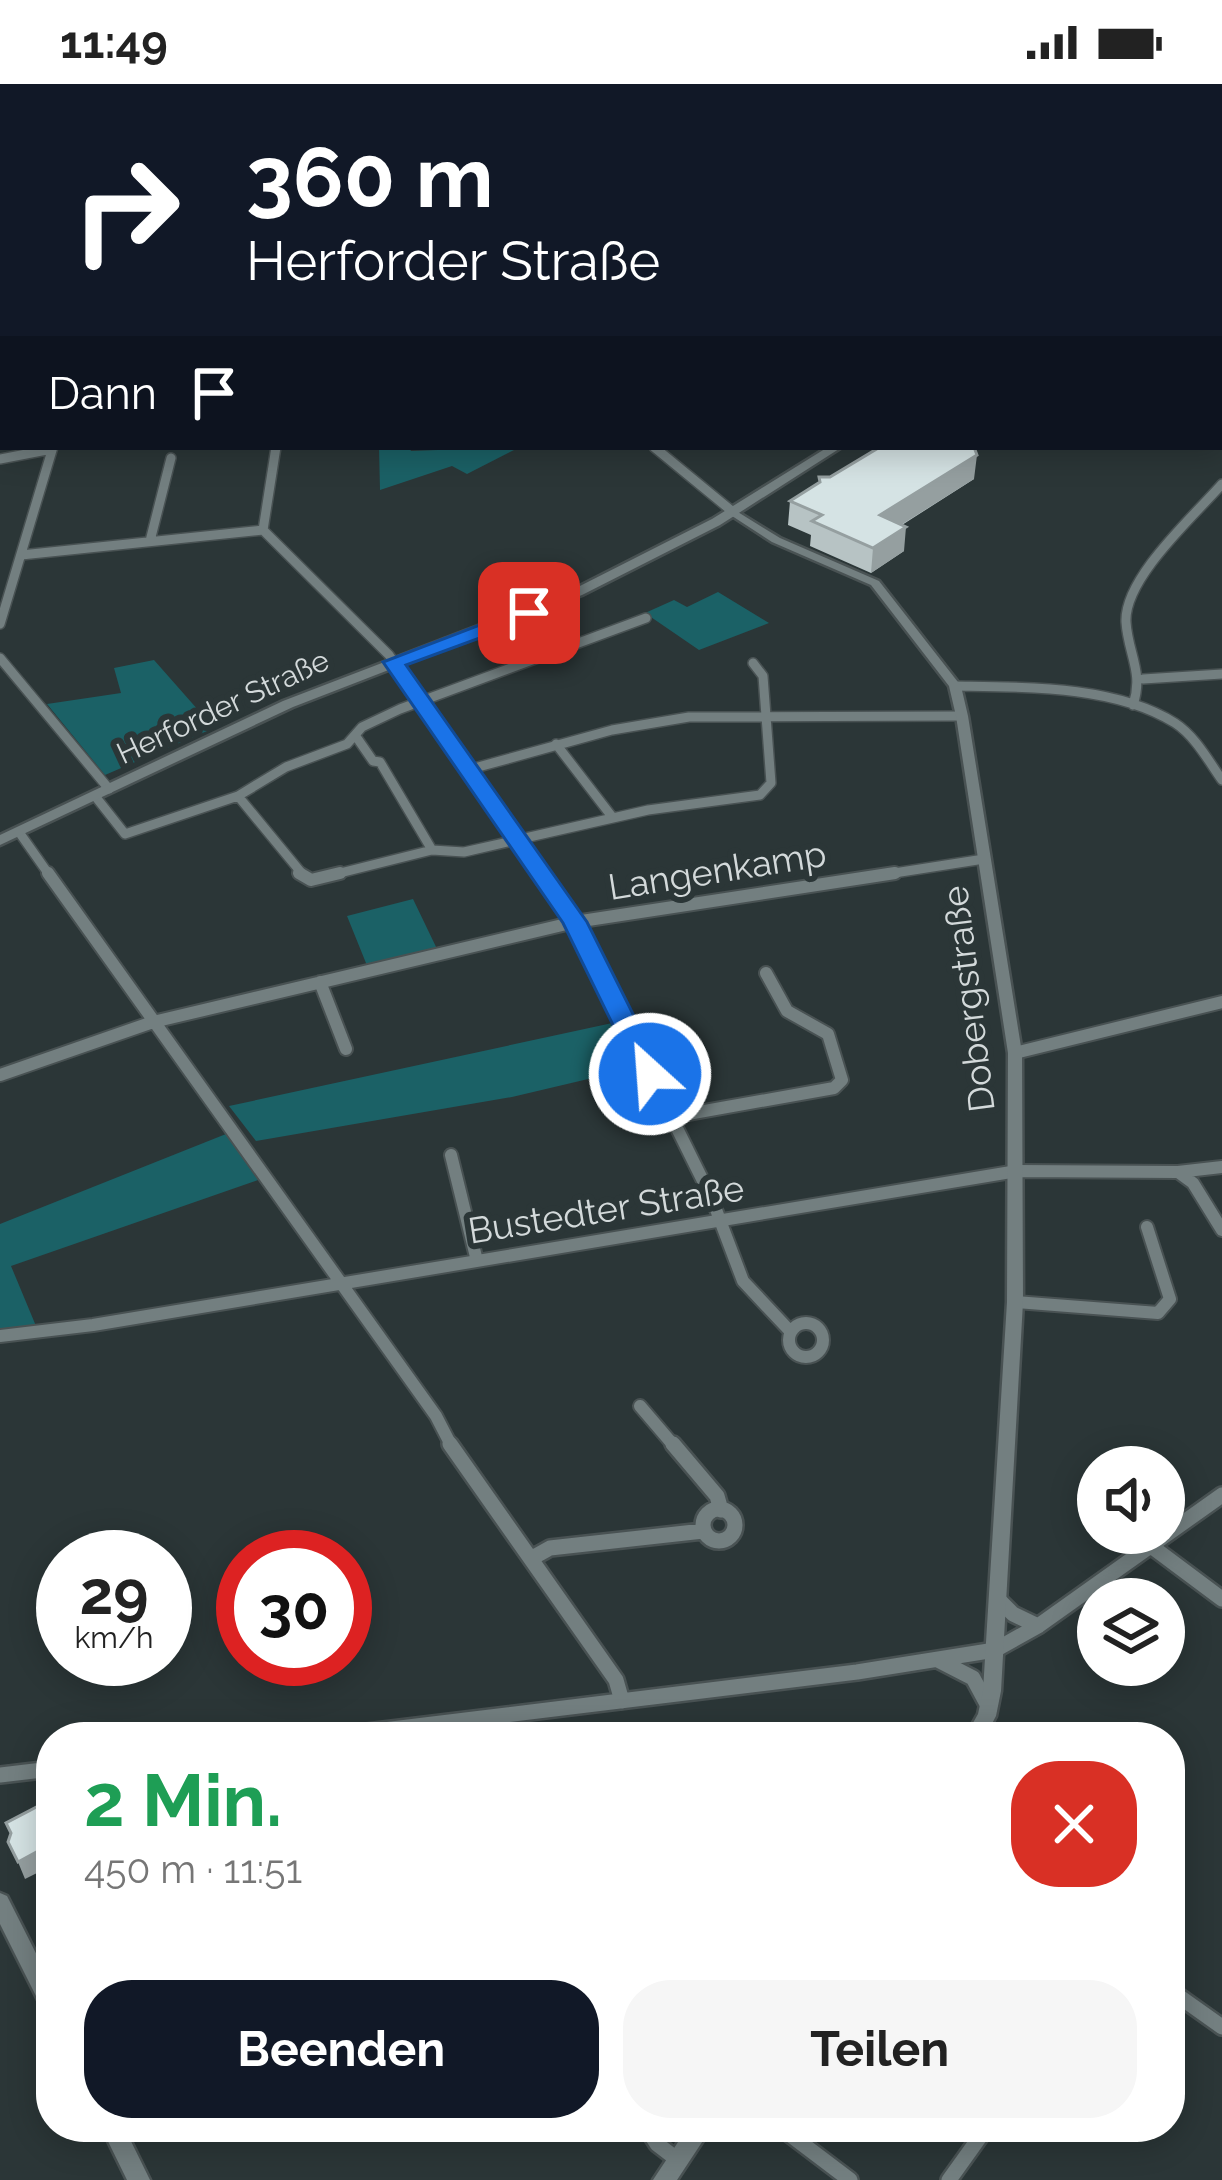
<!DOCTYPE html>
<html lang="de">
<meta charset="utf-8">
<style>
:root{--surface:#fff;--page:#f6f6f6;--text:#222;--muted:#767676;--accent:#111827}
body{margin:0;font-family:Raleway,sans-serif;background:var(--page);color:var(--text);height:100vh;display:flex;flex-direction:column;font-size:45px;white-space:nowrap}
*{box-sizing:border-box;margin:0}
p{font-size:39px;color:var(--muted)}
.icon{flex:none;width:66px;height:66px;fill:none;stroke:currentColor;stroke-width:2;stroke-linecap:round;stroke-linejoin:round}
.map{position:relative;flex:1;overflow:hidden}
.details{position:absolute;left:36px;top:1638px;width:1149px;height:420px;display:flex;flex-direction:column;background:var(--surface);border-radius:48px;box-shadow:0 6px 30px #0003}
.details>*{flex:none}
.hud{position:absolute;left:0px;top:0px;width:1224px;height:366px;box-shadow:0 6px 30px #0003;background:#111827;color:#fff;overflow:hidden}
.tools{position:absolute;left:1077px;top:1362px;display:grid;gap:24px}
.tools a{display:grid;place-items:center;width:108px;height:108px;border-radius:50%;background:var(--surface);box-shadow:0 6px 30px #0003;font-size:60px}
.speed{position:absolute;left:36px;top:1446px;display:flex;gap:24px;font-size:60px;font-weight:700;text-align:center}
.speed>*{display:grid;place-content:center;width:156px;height:156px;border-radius:50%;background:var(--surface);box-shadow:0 6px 30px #0003;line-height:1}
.speed small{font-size:30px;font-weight:400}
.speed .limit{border:18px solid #d22;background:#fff;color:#111}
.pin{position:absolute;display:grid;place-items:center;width:102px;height:102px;color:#fff;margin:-51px;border-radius:24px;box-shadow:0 6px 18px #0006}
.me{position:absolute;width:132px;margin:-66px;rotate:334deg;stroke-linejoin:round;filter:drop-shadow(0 0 9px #0008)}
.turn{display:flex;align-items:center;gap:42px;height:252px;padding:0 48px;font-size:54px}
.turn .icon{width:156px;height:156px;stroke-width:2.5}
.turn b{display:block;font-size:84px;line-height:102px}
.then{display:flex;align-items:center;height:114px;padding:0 48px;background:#0003;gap:24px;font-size:45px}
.round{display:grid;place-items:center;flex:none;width:126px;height:126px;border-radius:48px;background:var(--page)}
.overview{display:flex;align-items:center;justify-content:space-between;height:204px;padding:0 48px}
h1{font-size:72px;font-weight:700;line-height:90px;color:#1e9e55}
.primary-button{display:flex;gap:24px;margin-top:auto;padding:24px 48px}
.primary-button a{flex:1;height:138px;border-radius:48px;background:var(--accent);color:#fff;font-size:48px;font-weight:700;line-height:138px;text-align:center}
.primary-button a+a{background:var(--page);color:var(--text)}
.status{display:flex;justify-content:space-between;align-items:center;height:84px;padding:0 60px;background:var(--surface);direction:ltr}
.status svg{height:33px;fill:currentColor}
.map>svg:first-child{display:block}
.green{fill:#1b6166}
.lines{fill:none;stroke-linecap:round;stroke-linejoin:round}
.stream{stroke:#60a9ae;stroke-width:3}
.minor-far2-casing{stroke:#495253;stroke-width:12}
.minor-far1-casing{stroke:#495253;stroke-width:16}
.minor-casing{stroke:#495253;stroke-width:20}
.tertiary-casing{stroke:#495253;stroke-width:5}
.secondary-casing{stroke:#495253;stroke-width:5}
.motorway-casing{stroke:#495253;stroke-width:5}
.minor-far2{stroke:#737f80;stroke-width:9}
.minor-far1{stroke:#737f80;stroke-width:12}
.minor{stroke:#737f80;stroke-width:15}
.tertiary{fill:#737f80;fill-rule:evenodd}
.secondary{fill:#737f80;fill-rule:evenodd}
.motorway{fill:#61cfd7;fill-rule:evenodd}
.wall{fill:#b7c3c4}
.shaded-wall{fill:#959fa0}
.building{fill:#d5e3e4;stroke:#959fa0;stroke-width:3}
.route{fill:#1a73e8;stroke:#114b97;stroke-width:3}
.labels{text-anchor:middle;stroke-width:12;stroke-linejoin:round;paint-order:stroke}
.far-street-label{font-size:30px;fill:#d3d9da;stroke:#2b3637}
.street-label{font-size:36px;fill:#d3d9da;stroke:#2b3637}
</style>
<div class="status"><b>11:49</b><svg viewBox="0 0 49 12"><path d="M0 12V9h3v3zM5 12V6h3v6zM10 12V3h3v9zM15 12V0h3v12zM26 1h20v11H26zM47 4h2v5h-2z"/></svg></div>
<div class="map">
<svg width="1222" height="2096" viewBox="0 0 1222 2096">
<rect width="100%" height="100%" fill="#2b3637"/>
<path class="green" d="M 0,0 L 700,0 L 710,3 L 3,3 L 0,111 Z
M 379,363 L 409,363 L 411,367 L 520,363 L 467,390 L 452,382 L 380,406 Z
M 718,508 L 769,539 L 699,566 L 645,529 L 674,516 L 687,523 Z
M 154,576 L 214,644 L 105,691 L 47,620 L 121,609 L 114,584 Z
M 413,815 L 438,867 L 368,884 L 347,832 Z
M 617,938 L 639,983 L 512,1013 L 256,1057 L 229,1022 Z
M 226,1050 L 258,1096 L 11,1182 L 36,1242 L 0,1247 L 0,1140 Z"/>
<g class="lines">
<path class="stream" d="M 845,0 L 851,3"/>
<g class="minor-far2-casing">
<path id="minor-far2" d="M 654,363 L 733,428
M 0,375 L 52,365
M 263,446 L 389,571 L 543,792
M 263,446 L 276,363
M 150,457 L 171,374
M 21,471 L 263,446
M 0,540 L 53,363
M 0,574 L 109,705
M 1143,595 L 1222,590
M 955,602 C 1023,603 1115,601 1175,639 C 1195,652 1208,676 1222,696
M 1133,621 C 1144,588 1128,570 1126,538 C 1124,494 1194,432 1222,400
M 355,651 L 373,677 L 380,678 L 432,766
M 556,660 L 613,734
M 471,685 L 612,646 L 689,633 L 962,632
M 95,712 L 125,750 L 238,712
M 19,748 L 50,792
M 304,792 L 238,712 L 286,683 L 347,660 L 362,643 L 400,625 L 646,534
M 328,792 L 432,766 L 464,768 L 648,726 L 760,711 L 771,699 L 763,592 L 753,579
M 875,792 L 984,775"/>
</g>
<g class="minor-far1-casing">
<path id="minor-far1" d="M 48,789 L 436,1332 L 452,1363
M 299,789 L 311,796 L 340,789
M 541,789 L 575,838 L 712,1115 L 743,1197 L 789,1246
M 320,898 L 346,965
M 1015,969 L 1222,918
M 0,991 L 153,938 L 575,838 L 895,789
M 671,1033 L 834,1004 L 842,996 L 828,950 L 787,927 L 766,889
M 451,1071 L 477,1177
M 1178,1088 L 1193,1099 L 1222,1146
M 1015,1218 L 1158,1229 L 1170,1215 L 1147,1143
M789 1256a17 17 0 1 1 34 0a17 17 0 1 1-34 0Z
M 0,1252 L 93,1241 L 1017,1087 L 1178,1088 L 1222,1083
M 640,1322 L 675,1363"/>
</g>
<g class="minor-casing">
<path id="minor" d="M 450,1360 L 616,1596 L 622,1617
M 673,1360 L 717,1412 L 721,1426
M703 1441a16 16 0 1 1 32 0a16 16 0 1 1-32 0Z
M 1151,1462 L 1222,1515
M 532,1474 L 550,1464 L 703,1447
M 997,1514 L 1013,1530 L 1038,1542
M 938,1576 L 973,1594 L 987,1620
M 326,1653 L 857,1588 L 995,1566 L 1038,1542 L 1222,1411
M 0,1691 L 51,1685
M 1170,1906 L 1222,1943
M 646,2043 L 657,2060 L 678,2076
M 780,2043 L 850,2096
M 949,2096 L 987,2043"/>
</g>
<g class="tertiary-casing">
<path id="tertiary" d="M 733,425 L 780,454 L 879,497 L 961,602 L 968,632 L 1022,969 L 1023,1218 L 1001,1607 L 996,1632 L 985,1653 L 965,1653 L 978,1630 L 983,1607 L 1007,1218 L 1008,969 L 956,632 L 949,602 L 871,501 L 772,458 L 729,430 L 729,426 Z
M 0,1809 L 7,1812 L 51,1899 L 51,1931 L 44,1928 L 0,1840 Z
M 101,2043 L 124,2043 L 150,2096 L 127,2096 Z
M 688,2043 L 712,2043 L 677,2096 L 653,2096 Z"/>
</g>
<g class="secondary-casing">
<path id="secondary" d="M 1222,31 L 1222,37 L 1221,38 L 1221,32 Z
M 828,363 L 842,363 L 720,441 L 582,511 L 293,623 L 0,761 L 0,751 L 283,617 L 574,505 L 712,435 Z"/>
</g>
<g class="motorway-casing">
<path id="motorway" d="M 1221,18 L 1222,18 L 1222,24 L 1221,24 Z
M 1221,164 L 1222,164 L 1222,172 L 1221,172 Z
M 1221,181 L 1222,181 L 1222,190 L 1221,190 Z
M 1221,272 L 1222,272 L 1222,280 L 1221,280 Z"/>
</g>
<use href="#minor-far2" class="minor-far2"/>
<use href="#minor-far1" class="minor-far1"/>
<use href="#minor" class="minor"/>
<use href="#tertiary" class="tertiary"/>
<use href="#secondary" class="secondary"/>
<use href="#motorway" class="motorway"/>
</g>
<path class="wall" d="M 819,393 L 974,395 L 902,441 L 904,467 L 871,489 L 810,462 L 811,451 L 788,441 L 790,417 L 819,399 Z"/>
<path class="shaded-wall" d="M 977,371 L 974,395 L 877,456 L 880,431 Z
M 906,443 L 904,467 L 871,489 L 873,464 Z
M 51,1760 L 51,1782 L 25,1795 L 18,1778 Z"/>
<path class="building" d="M 880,363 L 974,363 L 977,371 L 880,431 L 906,443 L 873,464 L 812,437 L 822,431 L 790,417 L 820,398 L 819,393 L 830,393 Z
M 48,1717 L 51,1722 L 51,1760 L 18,1778 L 8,1758 L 11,1749 L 6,1739 Z"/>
<path class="route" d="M 529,522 L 540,529 L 537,533 L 406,581 L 587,838 L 663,990 L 650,999 L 637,990 L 563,839 L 383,578 Z"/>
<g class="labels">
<g class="far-street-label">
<text transform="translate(223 623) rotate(-25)" y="10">Herforder Straße</text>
</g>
<g class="street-label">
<text transform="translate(717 786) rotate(-9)" y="13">Langenkamp</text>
<text transform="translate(968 915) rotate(-97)" y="13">Dobergstraße</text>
<text transform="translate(606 1125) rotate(-9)" y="13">Bustedter Straße</text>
</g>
</g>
</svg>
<div class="tools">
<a><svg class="icon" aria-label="sound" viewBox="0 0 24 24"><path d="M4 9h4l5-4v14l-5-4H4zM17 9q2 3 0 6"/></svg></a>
<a><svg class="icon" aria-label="layers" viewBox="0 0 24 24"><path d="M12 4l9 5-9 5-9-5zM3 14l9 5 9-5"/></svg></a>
</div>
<div class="speed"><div>29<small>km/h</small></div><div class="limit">30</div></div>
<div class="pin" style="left:529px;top:529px;background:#d93025"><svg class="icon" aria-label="arrive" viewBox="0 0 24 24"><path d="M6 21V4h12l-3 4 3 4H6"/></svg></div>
<svg class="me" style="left:650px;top:990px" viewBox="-20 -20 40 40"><circle r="17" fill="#1a73e8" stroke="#fff" stroke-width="3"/><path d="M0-11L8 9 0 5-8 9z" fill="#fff"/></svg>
<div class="hud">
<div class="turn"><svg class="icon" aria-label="right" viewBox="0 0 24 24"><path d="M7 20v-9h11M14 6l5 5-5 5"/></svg><div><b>360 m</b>Herforder Straße</div></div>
<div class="then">Dann<svg class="icon" aria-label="arrive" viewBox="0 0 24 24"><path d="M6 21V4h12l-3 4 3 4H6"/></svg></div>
</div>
<section class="details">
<div class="overview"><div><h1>2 Min.</h1><p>450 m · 11:51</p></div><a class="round" style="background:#d93025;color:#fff"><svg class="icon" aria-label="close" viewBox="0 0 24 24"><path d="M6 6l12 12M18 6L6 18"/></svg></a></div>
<div class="primary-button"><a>Beenden</a><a>Teilen</a></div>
</section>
</div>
